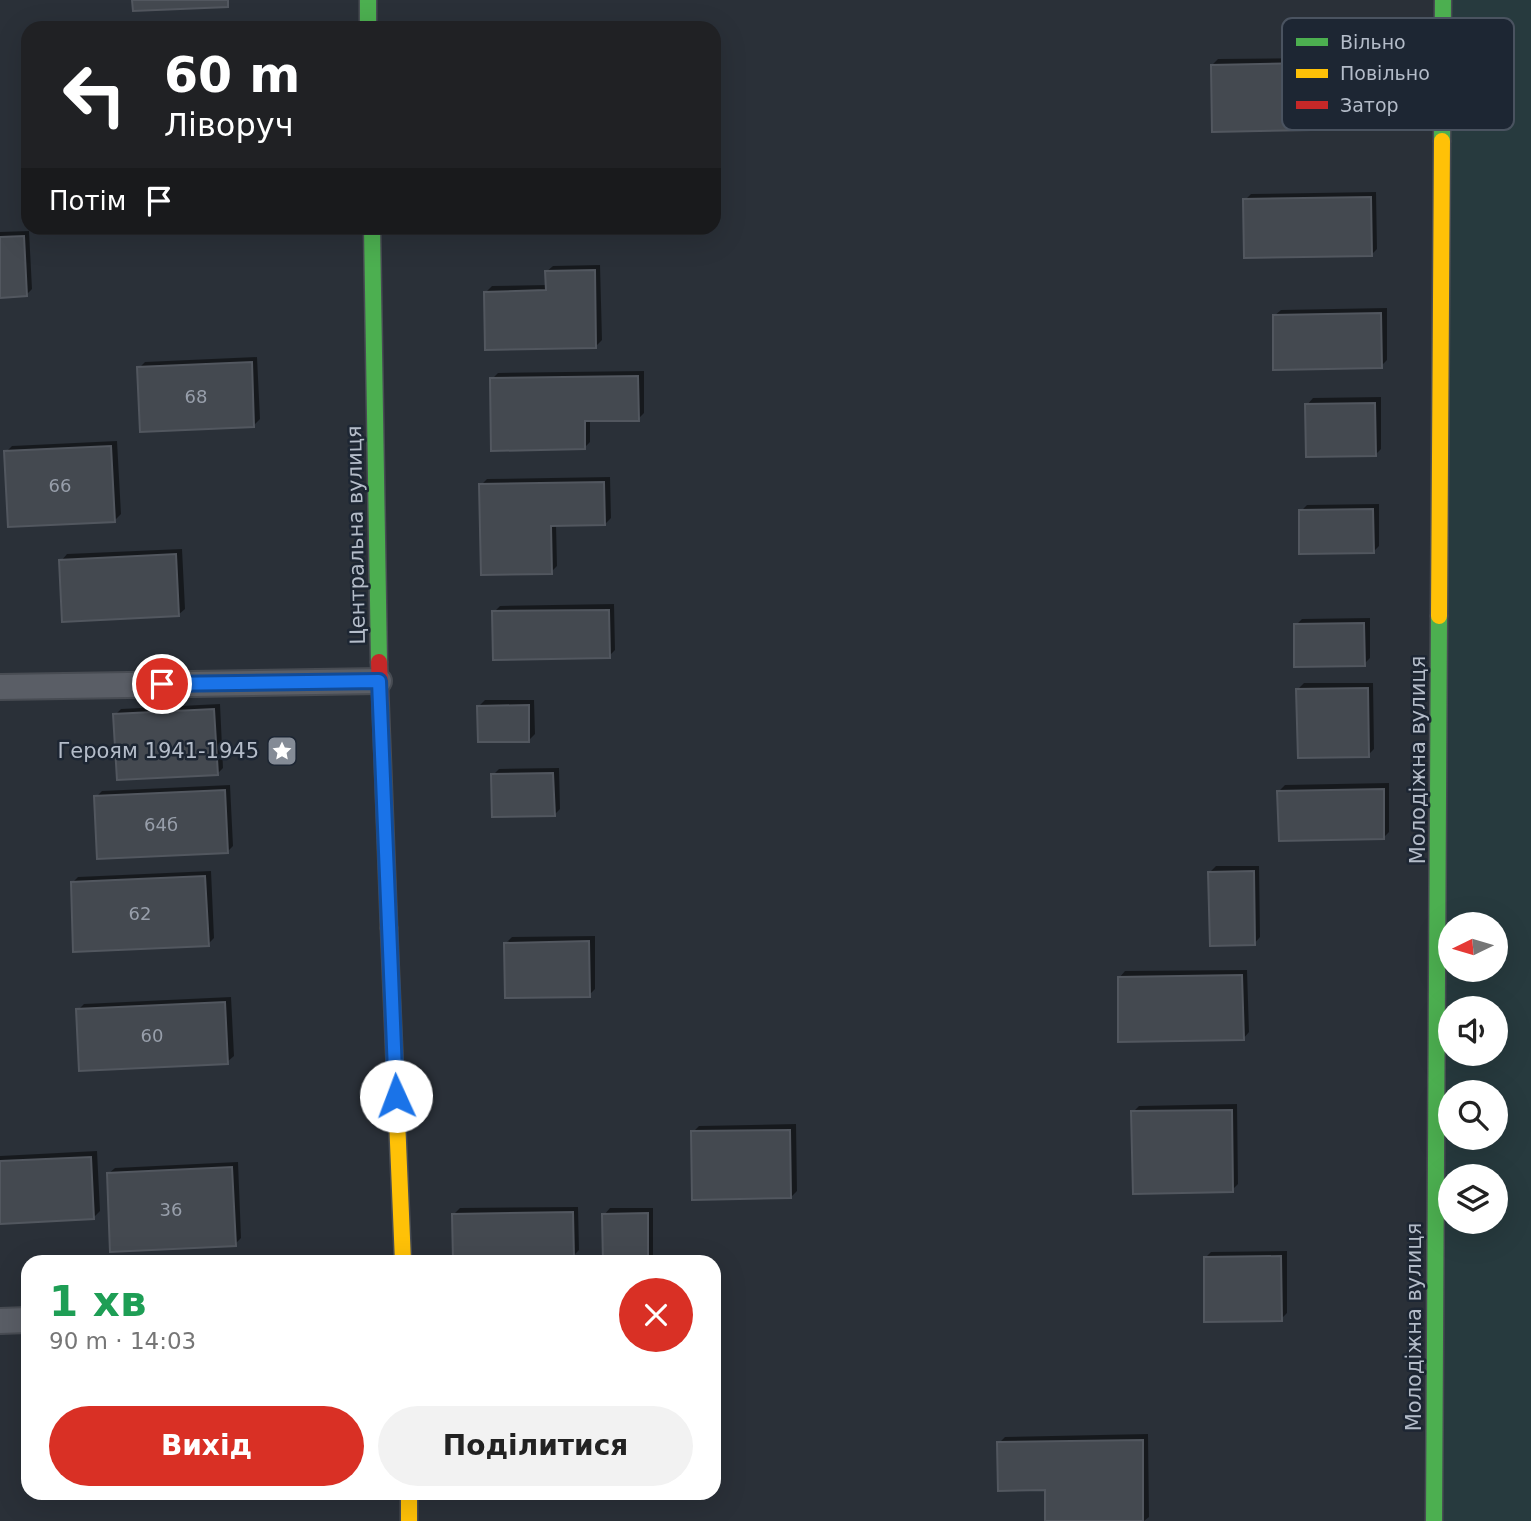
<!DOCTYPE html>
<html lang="uk">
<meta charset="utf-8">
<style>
:root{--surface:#fff;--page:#f2f2f2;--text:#222;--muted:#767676;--accent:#d93025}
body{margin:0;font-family:"DejaVu Sans",sans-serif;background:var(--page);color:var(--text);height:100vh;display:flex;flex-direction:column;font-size:26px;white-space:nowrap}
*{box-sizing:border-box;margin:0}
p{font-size:23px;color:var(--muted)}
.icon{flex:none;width:38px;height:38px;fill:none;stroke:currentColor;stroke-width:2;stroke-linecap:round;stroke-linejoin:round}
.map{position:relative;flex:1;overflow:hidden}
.drawer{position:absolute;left:21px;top:1255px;width:700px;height:245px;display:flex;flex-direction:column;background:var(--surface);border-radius:21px;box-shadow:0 7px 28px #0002}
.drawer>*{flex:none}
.hud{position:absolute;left:21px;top:21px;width:700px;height:214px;border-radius:21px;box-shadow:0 7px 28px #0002;background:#202124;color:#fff;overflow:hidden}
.needle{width:46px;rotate:265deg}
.fabs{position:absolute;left:1438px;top:912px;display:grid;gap:14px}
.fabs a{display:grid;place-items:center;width:70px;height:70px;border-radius:50%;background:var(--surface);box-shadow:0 7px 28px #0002;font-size:35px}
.pin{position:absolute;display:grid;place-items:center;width:60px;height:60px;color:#fff;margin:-30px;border:4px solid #fff;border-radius:50%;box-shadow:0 2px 7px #0007}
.me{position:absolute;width:77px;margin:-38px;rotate:358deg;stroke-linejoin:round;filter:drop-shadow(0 0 5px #0008)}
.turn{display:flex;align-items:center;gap:24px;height:147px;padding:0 28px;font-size:32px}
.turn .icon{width:91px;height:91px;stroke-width:2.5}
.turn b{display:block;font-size:49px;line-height:60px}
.then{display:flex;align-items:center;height:66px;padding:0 28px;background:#0003;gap:14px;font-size:26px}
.round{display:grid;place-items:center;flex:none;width:74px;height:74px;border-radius:37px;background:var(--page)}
.overview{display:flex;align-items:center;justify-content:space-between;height:119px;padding:0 28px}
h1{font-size:42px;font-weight:700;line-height:52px;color:#1e9e55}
.cta{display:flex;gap:14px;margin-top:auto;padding:14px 28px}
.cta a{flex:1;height:80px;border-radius:42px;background:var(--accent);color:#fff;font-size:28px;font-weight:700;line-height:80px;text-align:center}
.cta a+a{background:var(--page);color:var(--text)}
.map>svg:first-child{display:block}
.green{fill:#273a3e;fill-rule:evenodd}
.shadow{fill:#0007}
.building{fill:#444950;stroke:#52575f;stroke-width:2}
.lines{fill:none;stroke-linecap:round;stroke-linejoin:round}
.lane-casing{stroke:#484c53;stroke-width:28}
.fast-casing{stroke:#484c53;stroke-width:19}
.slow-casing{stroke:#484c53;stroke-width:19}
.jam-casing{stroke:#484c53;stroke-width:19}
.lane{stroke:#5a5e66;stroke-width:24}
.fast{stroke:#4caf50;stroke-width:16}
.slow{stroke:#ffc107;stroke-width:16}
.jam{stroke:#c62828;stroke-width:16}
.route-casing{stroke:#114b97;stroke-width:18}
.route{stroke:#1a73e8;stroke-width:12}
.labels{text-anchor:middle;stroke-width:5;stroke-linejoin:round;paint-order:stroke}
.number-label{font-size:18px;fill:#989fab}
.street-label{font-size:21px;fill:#b4bcc9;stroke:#1d2633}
.poi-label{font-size:21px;fill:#b4bcc9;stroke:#1d2633;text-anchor:end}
.key{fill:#1d2633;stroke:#4a5360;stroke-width:2}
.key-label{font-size:19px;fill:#b4bcc9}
</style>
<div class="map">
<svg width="1531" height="1521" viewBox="0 0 1531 1521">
<rect width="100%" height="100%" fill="#2a3038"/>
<path class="green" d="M 1443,0 L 1531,0 L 1531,1521 L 1434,1521 ZM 1451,924 L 1496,924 L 1496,970 L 1451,970 ZM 1451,1008 L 1496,1008 L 1496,1054 L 1451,1054 ZM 1451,1092 L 1496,1092 L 1496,1138 L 1451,1138 ZM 1451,1176 L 1496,1176 L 1496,1222 L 1451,1222 Z"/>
<path class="shadow" d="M 1314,58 L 1316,123 L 1310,129 L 1212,65 L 1218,59 Z
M 1376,192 L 1377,249 L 1371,255 L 1245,200 L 1251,194 Z
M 466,228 L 543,228 L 466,229 Z
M 29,231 L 32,289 L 26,295 L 0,296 L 0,232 Z
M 600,265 L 602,340 L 596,346 L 486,292 L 492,286 L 547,285 L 546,272 L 553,266 Z
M 1387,308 L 1387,360 L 1381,366 L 1274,316 L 1281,310 Z
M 257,357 L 260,419 L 254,425 L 139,368 L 145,362 Z
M 644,371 L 644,413 L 638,419 L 590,420 L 590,442 L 584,448 L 492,379 L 498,373 Z
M 1381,397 L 1381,449 L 1375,455 L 1307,405 L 1313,398 Z
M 117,441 L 121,514 L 115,520 L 6,452 L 12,446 Z
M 610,477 L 611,518 L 605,524 L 556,524 L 557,566 L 551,572 L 481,485 L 487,479 Z
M 1379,504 L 1379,546 L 1373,552 L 1301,511 L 1307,505 Z
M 182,549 L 185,609 L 178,615 L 61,561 L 67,554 Z
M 614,604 L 615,650 L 609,656 L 494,612 L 500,606 Z
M 1370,618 L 1370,658 L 1364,664 L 1296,625 L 1302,619 Z
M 1304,683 L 1373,683 L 1374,749 L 1368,755 L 1298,689 Z
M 485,700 L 534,700 L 535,734 L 529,740 L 479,706 Z
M 220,704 L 223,768 L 217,774 L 115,715 L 121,709 Z
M 559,768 L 560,809 L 554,815 L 493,775 L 499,769 Z
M 1389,783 L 1389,832 L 1383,838 L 1279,791 L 1285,785 Z
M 230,785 L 233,846 L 227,852 L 96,797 L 102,791 Z
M 1216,866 L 1259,866 L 1260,937 L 1254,944 L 1210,872 Z
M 211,871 L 214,938 L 208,944 L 72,883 L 78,877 Z
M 595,936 L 595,989 L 589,995 L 506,943 L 512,937 Z
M 1247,970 L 1249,1032 L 1243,1039 L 1119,978 L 1125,971 Z
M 231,997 L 234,1056 L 227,1062 L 78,1010 L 84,1004 Z
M 1237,1104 L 1238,1184 L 1232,1190 L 1133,1112 L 1139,1106 Z
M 796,1124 L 797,1191 L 791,1197 L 693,1132 L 699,1126 Z
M 97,1151 L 100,1211 L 94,1217 L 0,1222 L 0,1156 Z
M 238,1162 L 241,1238 L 235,1244 L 108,1174 L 115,1168 Z
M 578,1207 L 579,1250 L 573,1256 L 454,1214 L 460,1208 Z
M 610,1208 L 653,1208 L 653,1256 L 648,1262 L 604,1215 Z
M 1287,1251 L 1287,1313 L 1281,1319 L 1205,1258 L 1211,1252 Z
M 1148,1434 L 1149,1517 L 1144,1521 L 1047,1521 L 1046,1488 L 999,1443 L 1005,1437 Z"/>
<path class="building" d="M 132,0 L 228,0 L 228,7 L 133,11 Z
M 1309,63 L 1311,130 L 1212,132 L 1211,65 Z
M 1371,197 L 1372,256 L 1244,258 L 1243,199 Z
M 464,228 L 552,228 L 552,229 L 464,231 Z
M 24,236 L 27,296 L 0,298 L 0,237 Z
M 595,270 L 596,348 L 485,350 L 484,292 L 546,290 L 545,271 Z
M 1381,313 L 1382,368 L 1273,370 L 1273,315 Z
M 252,362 L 254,427 L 140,432 L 137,367 Z
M 638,376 L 639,421 L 585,421 L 585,449 L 491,451 L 490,378 Z
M 1375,403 L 1376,456 L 1306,457 L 1305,404 Z
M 111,446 L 115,522 L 8,527 L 4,451 Z
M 604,482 L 605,525 L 551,526 L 552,574 L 481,575 L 479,484 Z
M 1373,509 L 1374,553 L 1299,554 L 1299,510 Z
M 176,554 L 179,616 L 62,622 L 59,560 Z
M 609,610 L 610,658 L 493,660 L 492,611 Z
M 1364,623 L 1365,666 L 1294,667 L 1294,624 Z
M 1368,688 L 1369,757 L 1298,758 L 1296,689 Z
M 529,705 L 529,742 L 478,742 L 477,706 Z
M 214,709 L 218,775 L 117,780 L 113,714 Z
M 553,773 L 555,816 L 492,817 L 491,774 Z
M 1384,789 L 1384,839 L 1279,841 L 1277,791 Z
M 225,790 L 228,853 L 97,859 L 94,796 Z
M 1254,871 L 1255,945 L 1210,946 L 1208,872 Z
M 205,876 L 209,946 L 73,952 L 71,882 Z
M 589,941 L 590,997 L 505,998 L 504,943 Z
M 1242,975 L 1244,1040 L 1118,1042 L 1118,977 Z
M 225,1002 L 228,1064 L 79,1071 L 76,1009 Z
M 1232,1110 L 1233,1192 L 1133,1194 L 1131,1111 Z
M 790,1130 L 791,1198 L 692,1200 L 691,1131 Z
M 91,1157 L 94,1219 L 0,1224 L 0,1161 Z
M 232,1167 L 236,1246 L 110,1252 L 107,1173 Z
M 573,1212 L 574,1258 L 453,1260 L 452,1214 Z
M 648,1213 L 648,1262 L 603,1262 L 602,1214 Z
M 1281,1256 L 1282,1321 L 1204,1322 L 1204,1257 Z
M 1143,1440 L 1143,1521 L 1045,1521 L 1045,1490 L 998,1491 L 997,1442 Z"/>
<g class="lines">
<g class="lane-casing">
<path id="lane" d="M 0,687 L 379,681
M 0,1321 L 28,1320"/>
</g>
<g class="fast-casing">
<path id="fast" d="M 368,0 L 368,28
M 1442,141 L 1443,0
M 372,228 L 379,662
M 1434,1521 L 1439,616"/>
</g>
<g class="slow-casing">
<path id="slow" d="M 1439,616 L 1442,141
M 389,928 L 403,1262
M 409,1493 L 409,1521"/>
</g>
<g class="jam-casing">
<path id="jam" d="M 379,662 L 389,928"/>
</g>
<use href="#lane" class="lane"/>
<use href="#fast" class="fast"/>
<use href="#slow" class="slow"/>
<use href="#jam" class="jam"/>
</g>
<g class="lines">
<g class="route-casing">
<path id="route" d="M 162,684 L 379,681 L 396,1096"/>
</g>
<use href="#route" class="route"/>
</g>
<defs>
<g id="sight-square" transform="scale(1.575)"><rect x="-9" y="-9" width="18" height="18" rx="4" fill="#848b96" stroke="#1d2633"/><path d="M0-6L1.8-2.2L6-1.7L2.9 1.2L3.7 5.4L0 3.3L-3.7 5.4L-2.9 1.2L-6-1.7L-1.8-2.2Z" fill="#fff"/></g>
</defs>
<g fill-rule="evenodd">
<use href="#sight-square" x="282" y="751"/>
</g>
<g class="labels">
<g class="number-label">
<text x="196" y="403">68</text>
<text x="60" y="492">66</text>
<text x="161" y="831">64б</text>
<text x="140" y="920">62</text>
<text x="152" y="1042">60</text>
<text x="171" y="1216">36</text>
</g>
<g class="street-label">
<text transform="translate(356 535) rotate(-91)" y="7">Центральна вулиця</text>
<text transform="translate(1418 760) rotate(-90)" y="7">Молодіжна вулиця</text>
<text transform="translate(1414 1327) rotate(-90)" y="7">Молодіжна вулиця</text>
</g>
<g class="poi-label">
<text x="259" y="758">Героям 1941-1945</text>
</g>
</g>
<rect x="1282" y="18" width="232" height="112" rx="10" class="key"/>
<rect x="1296" y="38" width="32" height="8" fill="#4caf50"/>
<rect x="1296" y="69" width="32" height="9" fill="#ffc107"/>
<rect x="1296" y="101" width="32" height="8" fill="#c62828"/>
<g class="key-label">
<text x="1340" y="49">Вільно</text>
<text x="1340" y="80">Повільно</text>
<text x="1340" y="112">Затор</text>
</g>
</svg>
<div class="fabs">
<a><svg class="needle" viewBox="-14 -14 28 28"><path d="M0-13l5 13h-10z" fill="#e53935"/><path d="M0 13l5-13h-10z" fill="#767676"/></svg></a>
<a><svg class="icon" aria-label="sound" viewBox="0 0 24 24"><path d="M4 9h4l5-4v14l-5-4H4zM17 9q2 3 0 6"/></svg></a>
<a><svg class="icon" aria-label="search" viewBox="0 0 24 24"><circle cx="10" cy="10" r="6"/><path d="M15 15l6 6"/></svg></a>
<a><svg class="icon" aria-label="layers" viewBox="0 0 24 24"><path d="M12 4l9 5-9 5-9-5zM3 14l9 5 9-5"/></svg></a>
</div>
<div class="pin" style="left:162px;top:684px;background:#d93025"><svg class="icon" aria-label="arrive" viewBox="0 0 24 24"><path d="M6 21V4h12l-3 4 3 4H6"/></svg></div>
<svg class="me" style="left:396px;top:1096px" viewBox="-20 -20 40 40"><circle r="19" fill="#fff"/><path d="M0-13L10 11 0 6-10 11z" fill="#1a73e8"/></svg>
<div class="hud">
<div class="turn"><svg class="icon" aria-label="left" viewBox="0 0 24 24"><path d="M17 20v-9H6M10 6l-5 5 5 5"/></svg><div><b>60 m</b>Ліворуч</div></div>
<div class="then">Потім<svg class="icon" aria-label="arrive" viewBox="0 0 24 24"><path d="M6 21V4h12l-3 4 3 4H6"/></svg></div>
</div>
<section class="drawer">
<div class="overview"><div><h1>1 хв</h1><p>90 m · 14:03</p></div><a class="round" style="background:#d93025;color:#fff"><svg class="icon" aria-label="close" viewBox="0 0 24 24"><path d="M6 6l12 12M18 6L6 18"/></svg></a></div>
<div class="cta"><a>Вихід</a><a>Поділитися</a></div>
</section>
</div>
